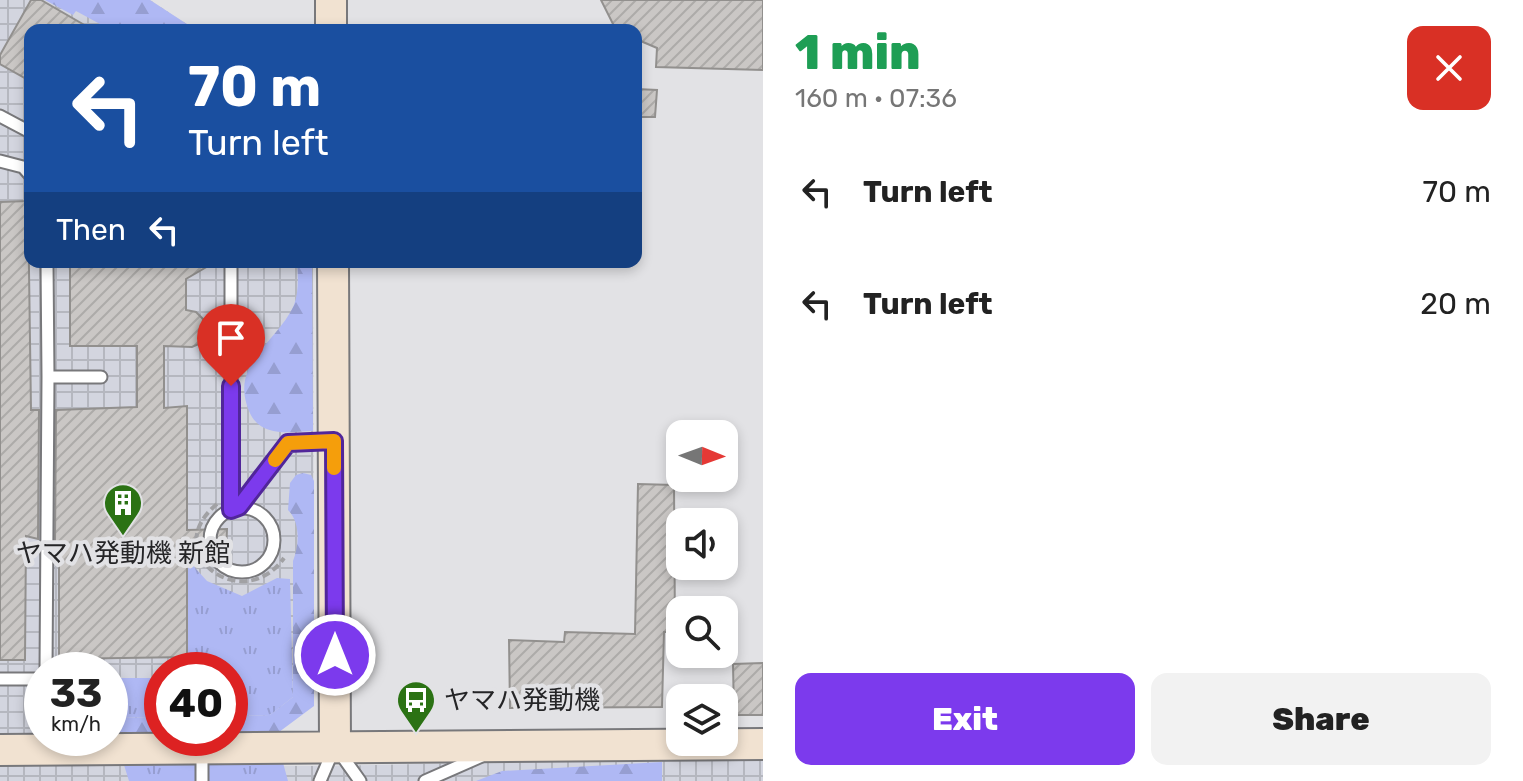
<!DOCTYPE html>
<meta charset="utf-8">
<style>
:root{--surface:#fff;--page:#f2f2f2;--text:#222;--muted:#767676;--accent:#7c3aed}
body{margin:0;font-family:Rubik,"Noto Sans JP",sans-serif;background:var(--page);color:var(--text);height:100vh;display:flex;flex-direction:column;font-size:30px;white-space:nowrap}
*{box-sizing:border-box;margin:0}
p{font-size:26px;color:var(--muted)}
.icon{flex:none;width:44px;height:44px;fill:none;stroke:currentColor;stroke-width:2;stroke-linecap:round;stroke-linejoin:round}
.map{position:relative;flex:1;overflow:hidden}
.details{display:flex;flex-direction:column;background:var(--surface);width:760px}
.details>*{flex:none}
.guide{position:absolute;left:24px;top:24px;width:618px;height:244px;border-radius:16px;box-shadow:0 4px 12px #0003;background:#1a4fa0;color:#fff;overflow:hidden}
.needle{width:52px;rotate:91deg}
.buttons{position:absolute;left:666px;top:420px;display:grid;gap:16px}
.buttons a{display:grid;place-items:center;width:72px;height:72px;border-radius:16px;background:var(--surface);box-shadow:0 4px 12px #0003;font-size:40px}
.speed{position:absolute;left:24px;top:652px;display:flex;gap:16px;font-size:40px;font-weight:700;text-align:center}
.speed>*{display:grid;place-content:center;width:104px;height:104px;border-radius:50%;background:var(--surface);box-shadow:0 4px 12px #0003;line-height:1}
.speed small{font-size:20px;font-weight:400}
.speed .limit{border:12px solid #d22;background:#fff;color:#111}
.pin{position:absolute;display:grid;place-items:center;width:68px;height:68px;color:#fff;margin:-82px -34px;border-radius:50% 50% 50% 0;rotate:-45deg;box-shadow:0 0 8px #0007}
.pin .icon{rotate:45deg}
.me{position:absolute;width:88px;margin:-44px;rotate:0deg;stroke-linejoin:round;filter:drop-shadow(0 0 6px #0008)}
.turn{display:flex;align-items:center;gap:28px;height:168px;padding:0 32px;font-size:36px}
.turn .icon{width:104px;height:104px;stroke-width:2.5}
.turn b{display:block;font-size:56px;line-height:68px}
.then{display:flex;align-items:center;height:76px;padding:0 32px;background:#0003;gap:16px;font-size:30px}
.round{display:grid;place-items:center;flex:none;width:84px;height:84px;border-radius:16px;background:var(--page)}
.headline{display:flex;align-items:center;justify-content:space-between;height:136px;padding:0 32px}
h1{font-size:48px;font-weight:800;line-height:60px;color:#1e9e55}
.button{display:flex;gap:16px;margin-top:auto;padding:16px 32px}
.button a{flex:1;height:92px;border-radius:16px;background:var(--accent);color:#fff;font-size:32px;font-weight:800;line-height:92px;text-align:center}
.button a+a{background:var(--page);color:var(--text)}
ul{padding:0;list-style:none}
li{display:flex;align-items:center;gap:24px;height:112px;padding:0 32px}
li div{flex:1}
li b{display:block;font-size:30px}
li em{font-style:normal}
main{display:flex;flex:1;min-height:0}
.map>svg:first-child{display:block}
.industrial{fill:url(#industrial-grid)}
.grass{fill:url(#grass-tufts)}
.forest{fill:url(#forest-firs)}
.building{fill:url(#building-hatch);stroke:#92908e;stroke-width:2}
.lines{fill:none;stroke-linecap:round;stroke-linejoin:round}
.lane-casing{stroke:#78787b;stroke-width:15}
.secondary-casing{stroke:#78787b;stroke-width:34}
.path{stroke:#a1a1a4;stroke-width:4;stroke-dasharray:8 4;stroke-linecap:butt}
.lane{stroke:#fff;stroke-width:11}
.secondary{stroke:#f1e2d1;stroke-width:30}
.route-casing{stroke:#51269a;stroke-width:20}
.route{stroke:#7c3aed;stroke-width:14}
.slow{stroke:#f59e0b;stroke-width:14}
.labels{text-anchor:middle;stroke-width:8;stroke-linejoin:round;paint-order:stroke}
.poi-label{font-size:26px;fill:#252527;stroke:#e2e2e5}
</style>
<main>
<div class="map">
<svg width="763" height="781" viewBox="0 0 763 781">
<defs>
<pattern id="industrial-grid" width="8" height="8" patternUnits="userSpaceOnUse" patternTransform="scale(2)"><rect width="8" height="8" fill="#d3d5df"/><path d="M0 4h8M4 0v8" fill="none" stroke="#b5b7bf"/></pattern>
<pattern id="grass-tufts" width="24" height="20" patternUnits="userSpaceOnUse" patternTransform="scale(2)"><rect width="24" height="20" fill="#afb8f4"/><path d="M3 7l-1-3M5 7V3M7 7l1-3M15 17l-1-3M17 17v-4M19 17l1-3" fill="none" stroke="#969ed1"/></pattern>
<pattern id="forest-firs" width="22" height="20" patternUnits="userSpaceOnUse" patternTransform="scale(2)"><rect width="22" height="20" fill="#afb8f4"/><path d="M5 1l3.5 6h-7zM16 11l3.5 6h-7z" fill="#969ed1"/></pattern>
<pattern id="building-hatch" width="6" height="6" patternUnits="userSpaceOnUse" patternTransform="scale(2)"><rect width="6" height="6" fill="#cac7c5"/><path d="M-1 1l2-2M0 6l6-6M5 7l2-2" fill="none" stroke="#adaba9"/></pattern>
</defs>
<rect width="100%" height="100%" fill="#e2e2e5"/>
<path class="industrial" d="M 0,0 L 150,0 L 196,30 L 30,30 L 30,262 L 313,262 L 314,706 L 230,736 L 230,670 L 162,670 L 162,737 L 110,737 L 110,670 L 42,670 L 42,737 L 0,736 Z
M 763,743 L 763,781 L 0,781 L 0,765 L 327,766 L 466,763 Z"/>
<path class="grass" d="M 187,559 L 207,581 L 242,596 L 277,578 L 290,579 L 293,697 L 270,715 L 230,716 L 230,670 L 188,670 Z
M 110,678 L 162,678 L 162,717 L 110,718 Z
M 119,749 L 282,759 L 288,781 L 129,781 Z"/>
<path class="forest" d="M 45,0 L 150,0 L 196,30 L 111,30 L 76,11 L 73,15 Z
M 297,262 L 312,262 L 313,431 C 289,432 260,438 249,411 C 229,363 277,343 294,305 C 299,292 298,275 297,262 Z
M 303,473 L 311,475 L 314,481 L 314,706 L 275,735 L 230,736 L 230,716 L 270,715 L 293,697 L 293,561 C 299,546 301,523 288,510 L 290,483 L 296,475 Z
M 162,717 L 162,737 L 110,737 L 110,718 Z
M 662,762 L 662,781 L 476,781 L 502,771 Z"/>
<path class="building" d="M 31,0 L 41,0 L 93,30 L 30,30 L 30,81 L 0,64 L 0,55 Z
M 601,0 L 763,0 L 763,70 L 656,67 L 657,48 L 636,39 L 636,30 L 616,30 Z
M 636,89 L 657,90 L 655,117 L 636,117 Z
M 28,201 L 31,410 L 39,410 L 38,539 L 26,536 L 25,660 L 0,660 L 0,202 Z
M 70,262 L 215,262 L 186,279 L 186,310 L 196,312 L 203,319 L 205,337 L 199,344 L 192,347 L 164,346 L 164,408 L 187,406 L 187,530 L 227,529 L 226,552 L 187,552 L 187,657 L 59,659 L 59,544 L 55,544 L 56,410 L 137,407 L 137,346 L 70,346 Z
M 638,484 L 674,485 L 675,632 L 664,632 L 662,707 L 510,708 L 509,640 L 564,642 L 565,632 L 635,634 Z
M 763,663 L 763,715 L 734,715 L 733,664 Z"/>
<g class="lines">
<g class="lane-casing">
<path id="lane" d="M 0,116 L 30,132
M 0,161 L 23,167 L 30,175
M 47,262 L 48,377 L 101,377
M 231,262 L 231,510
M 239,507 L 288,443 L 334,441
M210 540a32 32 0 1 1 64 0a32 32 0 1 1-64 0Z
M 46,670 L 48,377
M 0,679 L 42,679
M 202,752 L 202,781
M 320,781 L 335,746 L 360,781
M 425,781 L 482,756"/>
</g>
<g class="secondary-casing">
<path id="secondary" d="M 331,0 L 331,30
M 333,262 L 335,746
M 0,750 L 763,744"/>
</g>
<path class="path" d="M 217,504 C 157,553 243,616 284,558"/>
<use href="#lane" class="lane"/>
<use href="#secondary" class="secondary"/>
</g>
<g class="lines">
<g class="route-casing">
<path id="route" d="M 231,386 L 231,510 L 239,507 L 288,443 L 334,441 L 335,655"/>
</g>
<use href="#route" class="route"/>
<path class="slow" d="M 275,460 L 288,443 L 334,441 L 334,468"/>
</g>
<defs>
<g id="building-pin" transform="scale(2)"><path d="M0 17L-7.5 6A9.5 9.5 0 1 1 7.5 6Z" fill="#2b7214" stroke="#e2e2e5"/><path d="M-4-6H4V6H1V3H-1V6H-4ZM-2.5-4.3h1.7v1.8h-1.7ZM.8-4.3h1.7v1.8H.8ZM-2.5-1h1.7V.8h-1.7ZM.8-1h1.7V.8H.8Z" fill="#fff"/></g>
<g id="bus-pin" transform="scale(2)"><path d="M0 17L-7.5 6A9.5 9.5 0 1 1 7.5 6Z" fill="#2b7214" stroke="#e2e2e5"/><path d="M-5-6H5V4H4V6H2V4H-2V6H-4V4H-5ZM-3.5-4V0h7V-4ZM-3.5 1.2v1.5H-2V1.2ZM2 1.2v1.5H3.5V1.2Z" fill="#fff"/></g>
</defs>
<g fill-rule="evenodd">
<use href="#building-pin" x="123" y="503"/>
<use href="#bus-pin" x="416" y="700"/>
</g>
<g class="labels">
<g class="poi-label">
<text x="123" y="562">ヤマハ発動機 新館</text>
<text x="444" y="709" text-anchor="start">ヤマハ発動機</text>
</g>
</g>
</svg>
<div class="buttons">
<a><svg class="needle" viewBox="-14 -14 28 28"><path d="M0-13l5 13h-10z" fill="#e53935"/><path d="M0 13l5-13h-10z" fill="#767676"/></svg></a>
<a><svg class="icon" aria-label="sound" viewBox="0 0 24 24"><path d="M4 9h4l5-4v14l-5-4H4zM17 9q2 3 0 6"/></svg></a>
<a><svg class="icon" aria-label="search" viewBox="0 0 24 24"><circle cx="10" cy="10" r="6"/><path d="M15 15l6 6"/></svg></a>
<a><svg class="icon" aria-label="layers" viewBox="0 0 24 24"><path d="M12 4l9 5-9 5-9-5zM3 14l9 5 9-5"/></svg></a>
</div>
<div class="speed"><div>33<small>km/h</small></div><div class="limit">40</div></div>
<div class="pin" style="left:231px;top:386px;background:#d93025"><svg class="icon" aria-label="arrive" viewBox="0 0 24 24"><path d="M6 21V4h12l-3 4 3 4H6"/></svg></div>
<svg class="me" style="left:335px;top:655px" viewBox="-20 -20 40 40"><circle r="17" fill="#7c3aed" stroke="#fff" stroke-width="3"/><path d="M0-11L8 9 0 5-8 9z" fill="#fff"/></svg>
<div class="guide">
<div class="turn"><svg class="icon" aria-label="left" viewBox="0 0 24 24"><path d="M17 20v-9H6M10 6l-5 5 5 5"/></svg><div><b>70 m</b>Turn left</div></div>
<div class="then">Then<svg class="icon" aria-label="left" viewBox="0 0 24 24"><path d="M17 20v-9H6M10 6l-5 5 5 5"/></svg></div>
</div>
</div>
<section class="details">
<div class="headline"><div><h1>1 min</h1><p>160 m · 07:36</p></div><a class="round" style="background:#d93025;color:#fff"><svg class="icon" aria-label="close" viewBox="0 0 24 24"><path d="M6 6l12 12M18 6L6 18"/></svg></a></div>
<ul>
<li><svg class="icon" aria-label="left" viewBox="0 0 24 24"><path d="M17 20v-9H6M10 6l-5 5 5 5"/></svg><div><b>Turn left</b></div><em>70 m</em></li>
<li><svg class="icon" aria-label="left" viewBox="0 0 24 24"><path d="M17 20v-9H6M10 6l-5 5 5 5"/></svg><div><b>Turn left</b></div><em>20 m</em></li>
</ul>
<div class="button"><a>Exit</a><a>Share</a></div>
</section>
</main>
